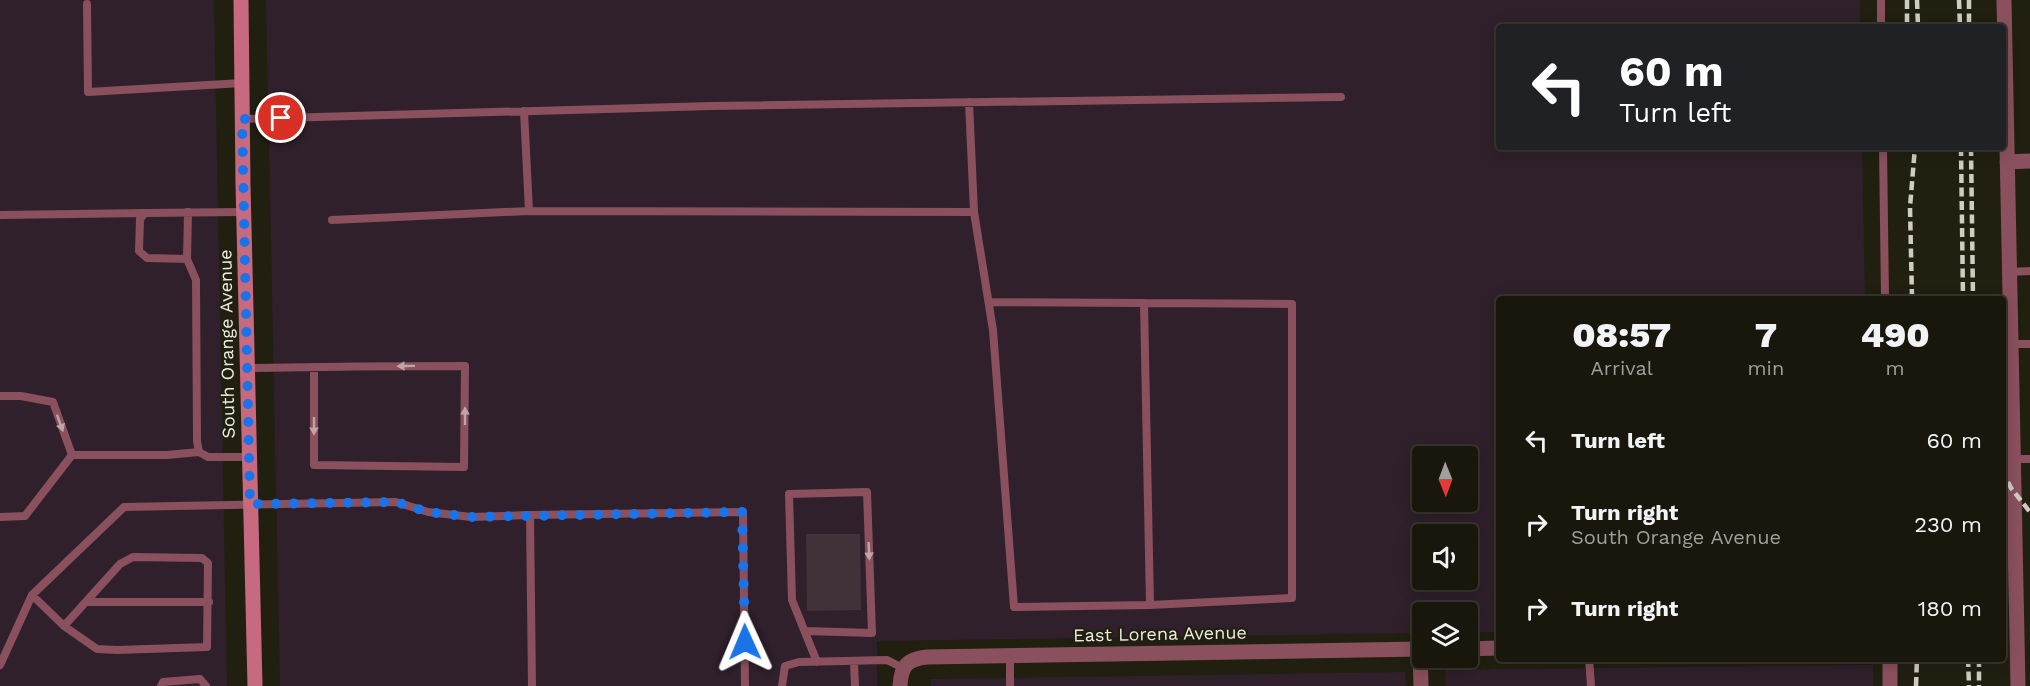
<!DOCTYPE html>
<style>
:root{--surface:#19170c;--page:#222015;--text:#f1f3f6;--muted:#9f9f9d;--line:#37362d}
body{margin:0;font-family:"Work Sans",sans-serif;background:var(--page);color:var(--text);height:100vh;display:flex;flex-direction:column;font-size:22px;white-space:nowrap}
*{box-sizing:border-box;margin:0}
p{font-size:20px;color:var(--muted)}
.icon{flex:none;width:33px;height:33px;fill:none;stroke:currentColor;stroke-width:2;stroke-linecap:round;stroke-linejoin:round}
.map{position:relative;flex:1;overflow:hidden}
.sheet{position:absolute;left:1496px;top:296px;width:510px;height:366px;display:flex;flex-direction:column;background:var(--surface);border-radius:6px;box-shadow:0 3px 15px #0003,0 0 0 2px var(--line)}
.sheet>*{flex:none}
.hud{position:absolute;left:1496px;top:24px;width:510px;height:126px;border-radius:6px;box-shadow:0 3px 15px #0003,0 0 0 2px var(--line);background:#202124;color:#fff;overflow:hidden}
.needle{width:39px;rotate:179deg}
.fabs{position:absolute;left:1412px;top:446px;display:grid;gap:12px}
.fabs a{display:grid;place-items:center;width:66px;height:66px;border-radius:6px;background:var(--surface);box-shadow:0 3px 15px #0003,0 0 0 2px var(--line);font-size:30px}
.pin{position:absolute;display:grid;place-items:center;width:51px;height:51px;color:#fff;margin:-26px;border:3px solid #fff;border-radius:50%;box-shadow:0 2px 6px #0007}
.me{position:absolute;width:66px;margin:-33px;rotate:359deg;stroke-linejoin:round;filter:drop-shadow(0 0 4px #0008)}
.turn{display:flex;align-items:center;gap:21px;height:126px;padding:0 24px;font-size:27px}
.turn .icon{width:78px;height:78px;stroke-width:2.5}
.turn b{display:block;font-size:42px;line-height:51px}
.eta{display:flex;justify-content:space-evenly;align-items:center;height:102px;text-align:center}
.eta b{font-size:36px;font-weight:800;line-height:42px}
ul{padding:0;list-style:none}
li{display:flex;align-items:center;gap:18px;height:84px;padding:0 24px}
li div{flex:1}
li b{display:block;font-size:22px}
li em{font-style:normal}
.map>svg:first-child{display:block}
.industrial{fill:#2f202b;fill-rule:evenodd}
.building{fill:#41323a}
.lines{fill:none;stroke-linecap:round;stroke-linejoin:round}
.lane{stroke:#8a505d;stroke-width:8}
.street{stroke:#8a505d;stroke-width:15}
.secondary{stroke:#c76a80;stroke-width:15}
.rail{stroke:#cfcdc2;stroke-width:4.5;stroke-dasharray:9 4.5;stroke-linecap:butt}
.oneway{fill:#c0a5a6}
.route{stroke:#1a73e8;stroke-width:10;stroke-dasharray:0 18}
.labels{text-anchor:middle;stroke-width:4.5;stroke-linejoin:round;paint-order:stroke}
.street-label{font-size:18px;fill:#edebe1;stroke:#211f10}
</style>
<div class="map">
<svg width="2030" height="686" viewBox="0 0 2030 686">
<rect width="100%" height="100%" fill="#211f10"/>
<path class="industrial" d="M 0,0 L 214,0 L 227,686 L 0,686 Z
M 266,0 L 1860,0 L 1860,27 L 1498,27 L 1498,147 L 1862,147 L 1865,298 L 1498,298 L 1498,632 L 1467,632 L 1467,612 L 1422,612 L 1422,633 L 877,641 L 877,686 L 280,686 ZM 1422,456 L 1467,456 L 1467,501 L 1422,501 ZM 1422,534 L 1467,534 L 1467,579 L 1422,579 Z
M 1873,665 L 1873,686 L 1446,686 L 1445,670 Z
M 1405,672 L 1406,686 L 931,686 L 930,679 Z"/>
<path class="building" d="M 806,534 L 860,534 L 861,610 L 807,611 Z"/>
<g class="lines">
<path class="lane" d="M 1881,0 L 1881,27
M 87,4 L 88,92 L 242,83
M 524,111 L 529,211 L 974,212 L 969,102
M 242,119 L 712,106 L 1341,97
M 1883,147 L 1885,298
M 188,212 L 187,259 L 147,258 L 139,251 L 140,219 L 145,213 L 243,212
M 974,212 L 993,330 L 1014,607 L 1150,605 L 1292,598 L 1292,304 L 989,302
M 0,215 L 145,213
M 332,220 L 529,211
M 187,259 L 196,280 L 197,441 L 199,452 L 208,457 L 249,457
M 2010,272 L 2030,271
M 1144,303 L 1150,605
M 2012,344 L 2030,344
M 247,368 C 320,367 392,366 465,366 L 464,467 L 314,465 L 314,367
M 0,396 L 21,396 L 53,402 L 72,455
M 2015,459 L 2030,459
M 530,515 L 743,512 L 745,686
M 0,517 L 25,516 L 72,455 L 167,455 L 199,452
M 32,595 L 64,626 L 97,649 L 117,650 L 207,647 L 208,563 L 202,558 L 133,557 L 120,564 L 64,626
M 86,602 L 209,602
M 806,631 L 872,633 L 867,492 L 789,494 L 792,600 L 817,662
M 1010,656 L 1010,686
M 1589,658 L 1591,686
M 854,661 L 855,686
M 0,665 L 32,595 L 124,507 L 396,502 L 428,512 L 471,517 L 530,515 L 532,686
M 161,686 L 163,682 L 200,679 L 206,686
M 782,686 L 785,666 L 799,662 L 887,660 L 903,668"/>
<path class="street" d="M 2004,0 L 2018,686
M 2007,162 L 2030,161
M 1420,649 L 1421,686
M 1467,649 L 1498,648
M 1890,658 L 1890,686
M 900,686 C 901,666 907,659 927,657 L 1422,649"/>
<path class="secondary" d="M 241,0 L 243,184 L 255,686"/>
<path class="rail" d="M 1907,0 L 1907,27
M 1917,0 L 1918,27
M 1959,0 L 1960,27
M 1969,0 L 1969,27
M 1961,147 L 1963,298
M 1971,147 L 1973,298
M 1912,298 L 1910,207 L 1915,147
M 2002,470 L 2011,488 L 2030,512
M 1968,658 L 1969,686
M 1979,658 L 1979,686
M 1916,686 L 1917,658"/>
</g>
<defs><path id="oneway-solid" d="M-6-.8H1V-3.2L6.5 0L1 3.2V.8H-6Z" transform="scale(1.5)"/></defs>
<g class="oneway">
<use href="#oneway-solid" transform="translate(406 366) rotate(179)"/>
<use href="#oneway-solid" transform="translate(465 416) rotate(-90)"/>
<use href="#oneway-solid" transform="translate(60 423) rotate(70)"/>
<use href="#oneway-solid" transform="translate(314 426) rotate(90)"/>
<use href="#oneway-solid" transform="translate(869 551) rotate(88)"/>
</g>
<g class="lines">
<path class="route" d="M 281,118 L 242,119 L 250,504 L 396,502 L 428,512 L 471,517 L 742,512 L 745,642"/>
</g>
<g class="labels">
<g class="street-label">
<text transform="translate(227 344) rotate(-91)" y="6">South Orange Avenue</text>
<text transform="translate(1160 634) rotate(-1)" y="6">East Lorena Avenue</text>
</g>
</g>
</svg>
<div class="fabs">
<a><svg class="needle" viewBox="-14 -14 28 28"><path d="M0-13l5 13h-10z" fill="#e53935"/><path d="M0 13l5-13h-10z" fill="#9f9f9d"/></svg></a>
<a><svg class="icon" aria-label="sound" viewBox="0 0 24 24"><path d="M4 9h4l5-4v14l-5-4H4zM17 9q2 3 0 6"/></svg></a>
<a><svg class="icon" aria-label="layers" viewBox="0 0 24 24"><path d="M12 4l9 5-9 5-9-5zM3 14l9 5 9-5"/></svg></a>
</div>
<div class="pin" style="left:281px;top:118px;background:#d93025"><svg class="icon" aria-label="arrive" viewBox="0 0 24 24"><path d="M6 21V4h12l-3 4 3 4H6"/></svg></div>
<svg class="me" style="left:745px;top:642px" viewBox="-20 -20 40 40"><path d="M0-17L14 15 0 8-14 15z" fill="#1a73e8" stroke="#fff" stroke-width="4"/></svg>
<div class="hud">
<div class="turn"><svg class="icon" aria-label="left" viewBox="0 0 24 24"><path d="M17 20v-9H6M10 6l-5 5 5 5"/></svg><div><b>60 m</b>Turn left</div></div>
</div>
<section class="sheet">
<div class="eta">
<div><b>08:57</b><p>Arrival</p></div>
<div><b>7</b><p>min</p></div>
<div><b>490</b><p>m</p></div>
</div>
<ul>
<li><svg class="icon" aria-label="left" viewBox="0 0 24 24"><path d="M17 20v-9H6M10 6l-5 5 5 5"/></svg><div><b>Turn left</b></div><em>60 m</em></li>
<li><svg class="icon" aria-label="right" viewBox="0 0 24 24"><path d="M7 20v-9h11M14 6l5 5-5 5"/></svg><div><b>Turn right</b><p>South Orange Avenue</p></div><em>230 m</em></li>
<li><svg class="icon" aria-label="right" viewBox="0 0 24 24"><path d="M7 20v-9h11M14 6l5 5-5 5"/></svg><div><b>Turn right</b></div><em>180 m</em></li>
</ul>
</section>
</div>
